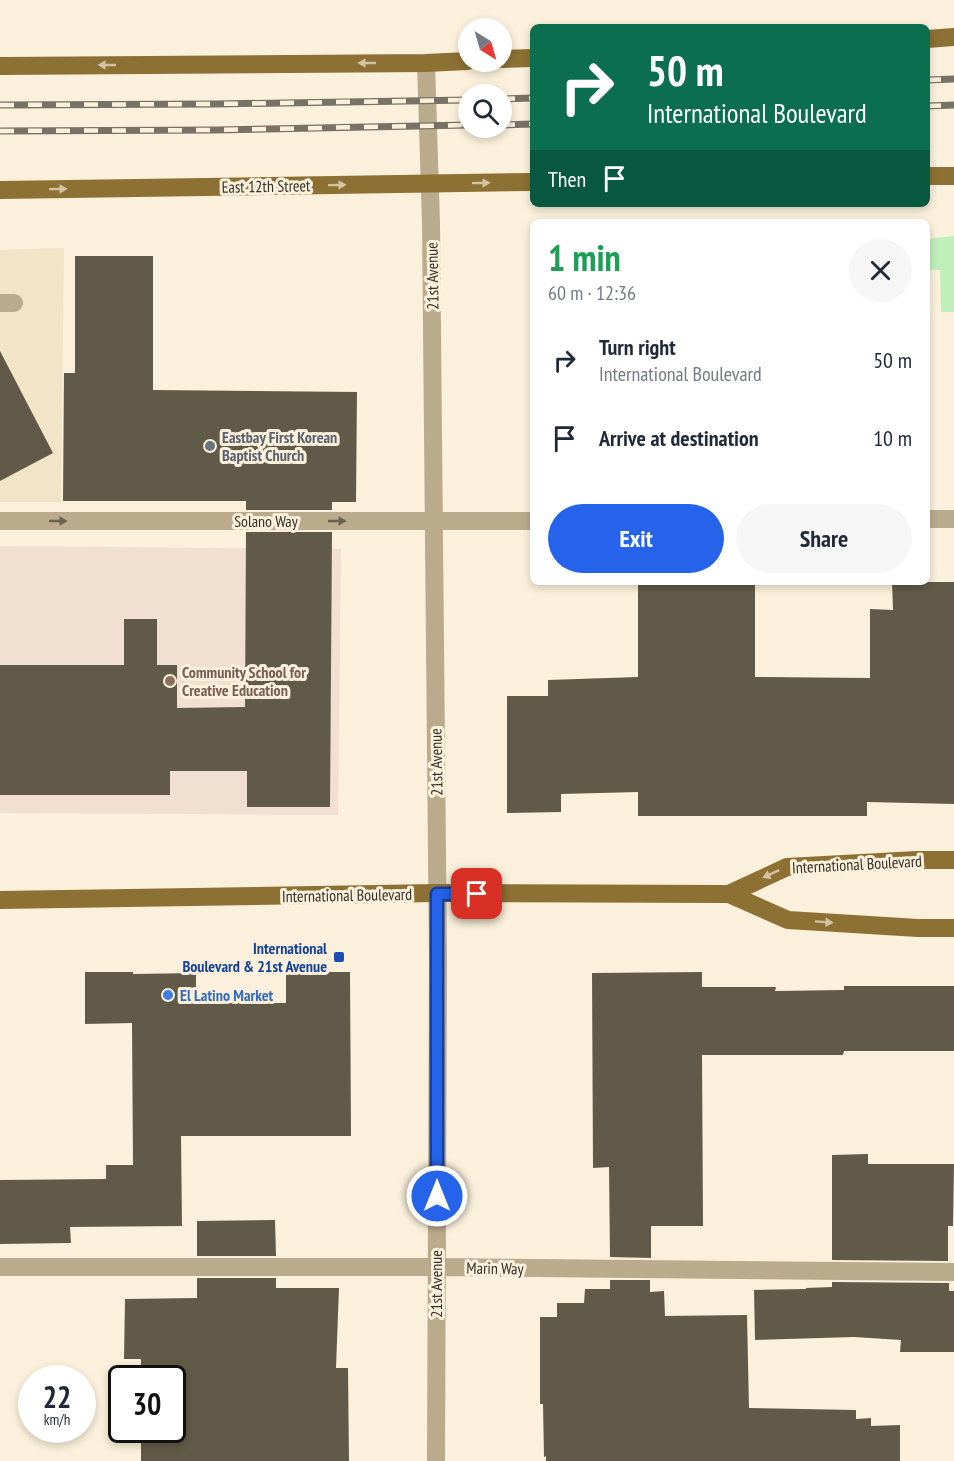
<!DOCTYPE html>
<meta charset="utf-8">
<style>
:root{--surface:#fff;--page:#f6f6f7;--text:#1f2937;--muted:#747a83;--accent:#2563eb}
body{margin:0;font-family:"PT Sans Narrow",sans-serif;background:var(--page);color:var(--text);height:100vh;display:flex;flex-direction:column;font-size:22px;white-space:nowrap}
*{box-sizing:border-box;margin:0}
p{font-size:20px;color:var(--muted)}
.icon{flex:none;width:33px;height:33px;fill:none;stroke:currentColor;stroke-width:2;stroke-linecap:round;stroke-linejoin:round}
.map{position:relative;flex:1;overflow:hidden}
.drawer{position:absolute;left:530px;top:219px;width:400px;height:366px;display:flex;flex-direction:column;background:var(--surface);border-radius:9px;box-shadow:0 3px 9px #0003}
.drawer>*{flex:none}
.guide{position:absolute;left:530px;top:24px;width:400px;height:183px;border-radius:9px;box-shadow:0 3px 9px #0003;background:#0b6e4f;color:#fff;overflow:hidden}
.needle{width:39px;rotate:143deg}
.tools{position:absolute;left:458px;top:18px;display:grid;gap:12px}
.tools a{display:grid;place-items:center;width:54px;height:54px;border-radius:50%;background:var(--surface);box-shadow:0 3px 9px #0003;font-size:30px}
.speed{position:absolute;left:18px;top:1365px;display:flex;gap:12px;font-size:30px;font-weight:700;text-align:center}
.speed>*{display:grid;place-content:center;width:78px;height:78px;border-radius:50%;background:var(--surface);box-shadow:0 3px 9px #0003;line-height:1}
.speed small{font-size:15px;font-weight:400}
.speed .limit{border:3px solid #111;border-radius:9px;background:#fff;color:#111}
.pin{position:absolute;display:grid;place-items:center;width:51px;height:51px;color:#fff;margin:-26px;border-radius:12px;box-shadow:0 3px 9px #0006}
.me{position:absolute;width:66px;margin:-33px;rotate:0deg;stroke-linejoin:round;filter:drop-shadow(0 0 4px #0008)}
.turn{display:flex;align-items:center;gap:21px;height:126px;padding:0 18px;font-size:27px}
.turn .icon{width:78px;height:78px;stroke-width:2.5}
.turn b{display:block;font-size:42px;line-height:51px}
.then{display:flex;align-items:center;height:57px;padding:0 18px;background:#0003;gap:12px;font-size:22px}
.round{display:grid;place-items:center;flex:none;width:63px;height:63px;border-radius:32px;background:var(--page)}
.overview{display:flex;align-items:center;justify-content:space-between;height:102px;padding:0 18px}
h1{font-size:36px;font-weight:700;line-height:45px;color:#1e9e55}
.primary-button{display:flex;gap:12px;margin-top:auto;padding:12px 18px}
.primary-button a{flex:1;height:69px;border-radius:36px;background:var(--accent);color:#fff;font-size:24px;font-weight:700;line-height:69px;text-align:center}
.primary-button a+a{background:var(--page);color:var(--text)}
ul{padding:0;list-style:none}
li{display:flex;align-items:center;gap:18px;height:78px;padding:0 18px}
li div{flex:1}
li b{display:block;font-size:22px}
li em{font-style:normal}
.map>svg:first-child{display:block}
.built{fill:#f1e4c7}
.education{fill:#f1e0d0}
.green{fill:#c0efbc}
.building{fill:#625a48}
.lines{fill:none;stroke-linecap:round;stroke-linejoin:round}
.minor{stroke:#bbab8d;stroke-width:18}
.major{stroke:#8d7033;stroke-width:18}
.rail-casing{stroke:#787266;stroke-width:7}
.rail{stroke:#faf0db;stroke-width:4.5;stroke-dasharray:14;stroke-linecap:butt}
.oneway{fill:#d4c3a0}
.oneway2{fill:#6b6251}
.route-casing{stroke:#184099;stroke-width:15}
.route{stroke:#2563eb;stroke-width:10}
.worship-dot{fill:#6b7280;stroke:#faf0db;stroke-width:2}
.education-dot{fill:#8d6e63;stroke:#faf0db;stroke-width:2}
.transit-dot{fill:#1a4fb4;stroke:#faf0db;stroke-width:2}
.shop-dot{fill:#3f7fe0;stroke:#faf0db;stroke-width:2}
.labels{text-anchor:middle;stroke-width:6;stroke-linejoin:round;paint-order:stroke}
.street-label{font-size:16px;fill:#353129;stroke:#faf0db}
.worship-label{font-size:16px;font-weight:bold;fill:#5b616d;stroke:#faf0db;text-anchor:start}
.education-label{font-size:16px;font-weight:bold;fill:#785e54;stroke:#faf0db;text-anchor:start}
.transit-label{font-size:16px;font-weight:bold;fill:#164399;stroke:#faf0db;text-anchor:end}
.shop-label{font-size:16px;font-weight:bold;fill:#366cbe;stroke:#faf0db;text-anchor:start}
</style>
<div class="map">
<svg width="954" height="1461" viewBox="0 0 954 1461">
<rect width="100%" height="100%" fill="#faf0db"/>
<path class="built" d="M 64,248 L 61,502 L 0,502 L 0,250 Z"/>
<path class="education" d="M 0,546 L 341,549 L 338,815 L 0,813 Z"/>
<path class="green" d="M 954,236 L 954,312 L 941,312 L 940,270 L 927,270 L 927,239 Z"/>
<path class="building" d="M 75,256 L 153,256 L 153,390 L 357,392 L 356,502 L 332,502 L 332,510 L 246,510 L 246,501 L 63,501 L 64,373 L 75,373 Z
M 0,351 L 53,453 L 0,481 Z
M 246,532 L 332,532 L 330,807 L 247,807 L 247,771 L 170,771 L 170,795 L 0,795 L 0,665 L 124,665 L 124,619 L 157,619 L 157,665 L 177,665 L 177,708 L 245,707 Z
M 638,582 L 755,582 L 755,677 L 870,678 L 870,609 L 893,610 L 892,582 L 954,582 L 954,804 L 867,802 L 867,816 L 638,816 L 638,792 L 561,794 L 561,812 L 507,813 L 507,696 L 548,696 L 548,680 L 638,677 Z
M 85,972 L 133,972 L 133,974 L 196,973 L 196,1003 L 286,1003 L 286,972 L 350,972 L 351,1136 L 181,1136 L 182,1226 L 70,1227 L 71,1243 L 0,1244 L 0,1180 L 106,1179 L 106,1165 L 133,1165 L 132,1023 L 85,1024 Z
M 702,972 L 702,987 L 776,987 L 775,991 L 844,990 L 844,986 L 954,986 L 954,1051 L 844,1051 L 843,1055 L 702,1055 L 703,1226 L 651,1226 L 651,1258 L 610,1257 L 609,1167 L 593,1168 L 592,973 Z
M 868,1154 L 868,1164 L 954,1164 L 953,1226 L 948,1226 L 948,1261 L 832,1260 L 832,1155 Z
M 275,1220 L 276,1256 L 197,1256 L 197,1221 Z
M 197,1278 L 276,1278 L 276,1288 L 339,1288 L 336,1368 L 348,1368 L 349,1461 L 141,1461 L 141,1430 L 172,1430 L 172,1378 L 141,1378 L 141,1359 L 124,1359 L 125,1299 L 197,1298 Z
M 610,1280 L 650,1280 L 650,1292 L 664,1291 L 665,1316 L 747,1315 L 749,1408 L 856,1410 L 856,1419 L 871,1418 L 871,1426 L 900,1425 L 900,1461 L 546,1461 L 546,1456 L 544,1457 L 543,1404 L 540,1404 L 540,1317 L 557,1317 L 557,1303 L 584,1303 L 585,1289 L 610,1289 Z
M 832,1282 L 949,1283 L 949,1291 L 954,1291 L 954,1352 L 900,1352 L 901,1340 L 854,1337 L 755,1340 L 754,1290 L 806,1289 L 806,1288 L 832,1287 Z"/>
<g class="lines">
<path class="minor" d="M 426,63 L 431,223 L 438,959 L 436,1461
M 0,303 L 14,303
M 927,519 L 954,519
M 0,521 L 532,521
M 0,1267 L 437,1267 L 954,1272"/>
<path class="major" d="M 927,39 L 954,37
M 501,59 L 532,58
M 0,66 L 426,63 L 468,61
M 927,176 L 954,176
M 0,190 L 532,182
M 729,894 L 787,867 L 917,860 L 954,860
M 0,900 L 437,893 L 729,894 L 788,920 L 918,928 L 954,928"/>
<g class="rail-casing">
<path id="rail" d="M 927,80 L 954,79
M 501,99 L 532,98
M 0,105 L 215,104 L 468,100
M 927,106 L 954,105
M 501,125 L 532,124
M 0,131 L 216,130 L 468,125"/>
</g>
<use href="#rail" class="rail"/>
</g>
<defs><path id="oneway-solid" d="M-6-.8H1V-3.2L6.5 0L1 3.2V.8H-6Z" transform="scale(1.5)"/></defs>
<g class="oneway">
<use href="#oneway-solid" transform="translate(367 63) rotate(180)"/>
<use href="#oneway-solid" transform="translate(107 65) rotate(180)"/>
<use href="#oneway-solid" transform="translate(481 183) rotate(-1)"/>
<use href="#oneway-solid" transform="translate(337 185) rotate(-1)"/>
<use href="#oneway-solid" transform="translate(58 189) rotate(-1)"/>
<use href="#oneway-solid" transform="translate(771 874) rotate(155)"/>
<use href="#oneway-solid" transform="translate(824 922) rotate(4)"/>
</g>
<g class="oneway2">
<use href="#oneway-solid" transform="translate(58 521)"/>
<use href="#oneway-solid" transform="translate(337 521)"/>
</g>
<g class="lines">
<g class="route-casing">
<path id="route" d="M 437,1196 L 437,894 L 477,894"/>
</g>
<use href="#route" class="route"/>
</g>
<circle class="worship-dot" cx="210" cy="446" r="6"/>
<circle class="education-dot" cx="170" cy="681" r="6"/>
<rect class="transit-dot" x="333" y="951" width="12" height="12" rx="3"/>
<circle class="shop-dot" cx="168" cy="995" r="6"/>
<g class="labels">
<g class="street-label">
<text transform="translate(266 186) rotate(-1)" y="6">East 12th Street</text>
<text transform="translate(432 276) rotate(-91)" y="6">21st Avenue</text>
<text x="266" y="527">Solano Way</text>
<text transform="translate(436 762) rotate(-91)" y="6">21st Avenue</text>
<text transform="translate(857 864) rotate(-3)" y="6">International Boulevard</text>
<text transform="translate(347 895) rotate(-1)" y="6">International Boulevard</text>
<text transform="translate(495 1268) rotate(1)" y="6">Marin Way</text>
<text transform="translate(436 1284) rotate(-90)" y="6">21st Avenue</text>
</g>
<g class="worship-label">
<text x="222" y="443">Eastbay First Korean<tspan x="222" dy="18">Baptist Church</tspan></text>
</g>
<g class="education-label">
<text x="182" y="678">Community School for<tspan x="182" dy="18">Creative Education</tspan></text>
</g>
<g class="transit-label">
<text x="327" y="954">International<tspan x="327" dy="18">Boulevard &amp; 21st Avenue</tspan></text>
</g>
<g class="shop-label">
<text x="180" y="1001">El Latino Market</text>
</g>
</g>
</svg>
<div class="tools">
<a><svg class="needle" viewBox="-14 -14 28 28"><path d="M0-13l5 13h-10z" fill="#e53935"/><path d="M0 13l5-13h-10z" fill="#747a83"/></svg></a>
<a><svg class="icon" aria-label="search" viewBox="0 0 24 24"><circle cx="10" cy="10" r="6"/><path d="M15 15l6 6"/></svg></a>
</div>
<div class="speed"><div>22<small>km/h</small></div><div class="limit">30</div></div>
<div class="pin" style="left:477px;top:894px;background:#d93025"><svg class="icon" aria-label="arrive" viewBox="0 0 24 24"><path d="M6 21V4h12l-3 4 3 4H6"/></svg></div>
<svg class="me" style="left:437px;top:1196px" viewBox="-20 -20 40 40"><circle r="17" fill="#2563eb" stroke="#fff" stroke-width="3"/><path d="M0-11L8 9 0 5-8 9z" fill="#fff"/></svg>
<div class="guide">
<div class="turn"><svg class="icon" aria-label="right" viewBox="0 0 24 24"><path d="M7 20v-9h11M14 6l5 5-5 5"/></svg><div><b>50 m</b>International Boulevard</div></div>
<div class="then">Then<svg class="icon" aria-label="arrive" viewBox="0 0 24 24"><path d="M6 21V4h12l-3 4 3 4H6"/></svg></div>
</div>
<section class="drawer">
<div class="overview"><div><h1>1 min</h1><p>60 m · 12:36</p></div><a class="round"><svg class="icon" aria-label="close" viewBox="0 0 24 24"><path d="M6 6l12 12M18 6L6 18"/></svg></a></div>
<ul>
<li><svg class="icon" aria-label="right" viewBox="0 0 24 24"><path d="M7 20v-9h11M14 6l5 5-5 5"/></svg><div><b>Turn right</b><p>International Boulevard</p></div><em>50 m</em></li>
<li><svg class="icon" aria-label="arrive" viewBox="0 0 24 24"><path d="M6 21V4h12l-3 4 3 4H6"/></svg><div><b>Arrive at destination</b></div><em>10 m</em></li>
</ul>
<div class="primary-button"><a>Exit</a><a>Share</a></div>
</section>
</div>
